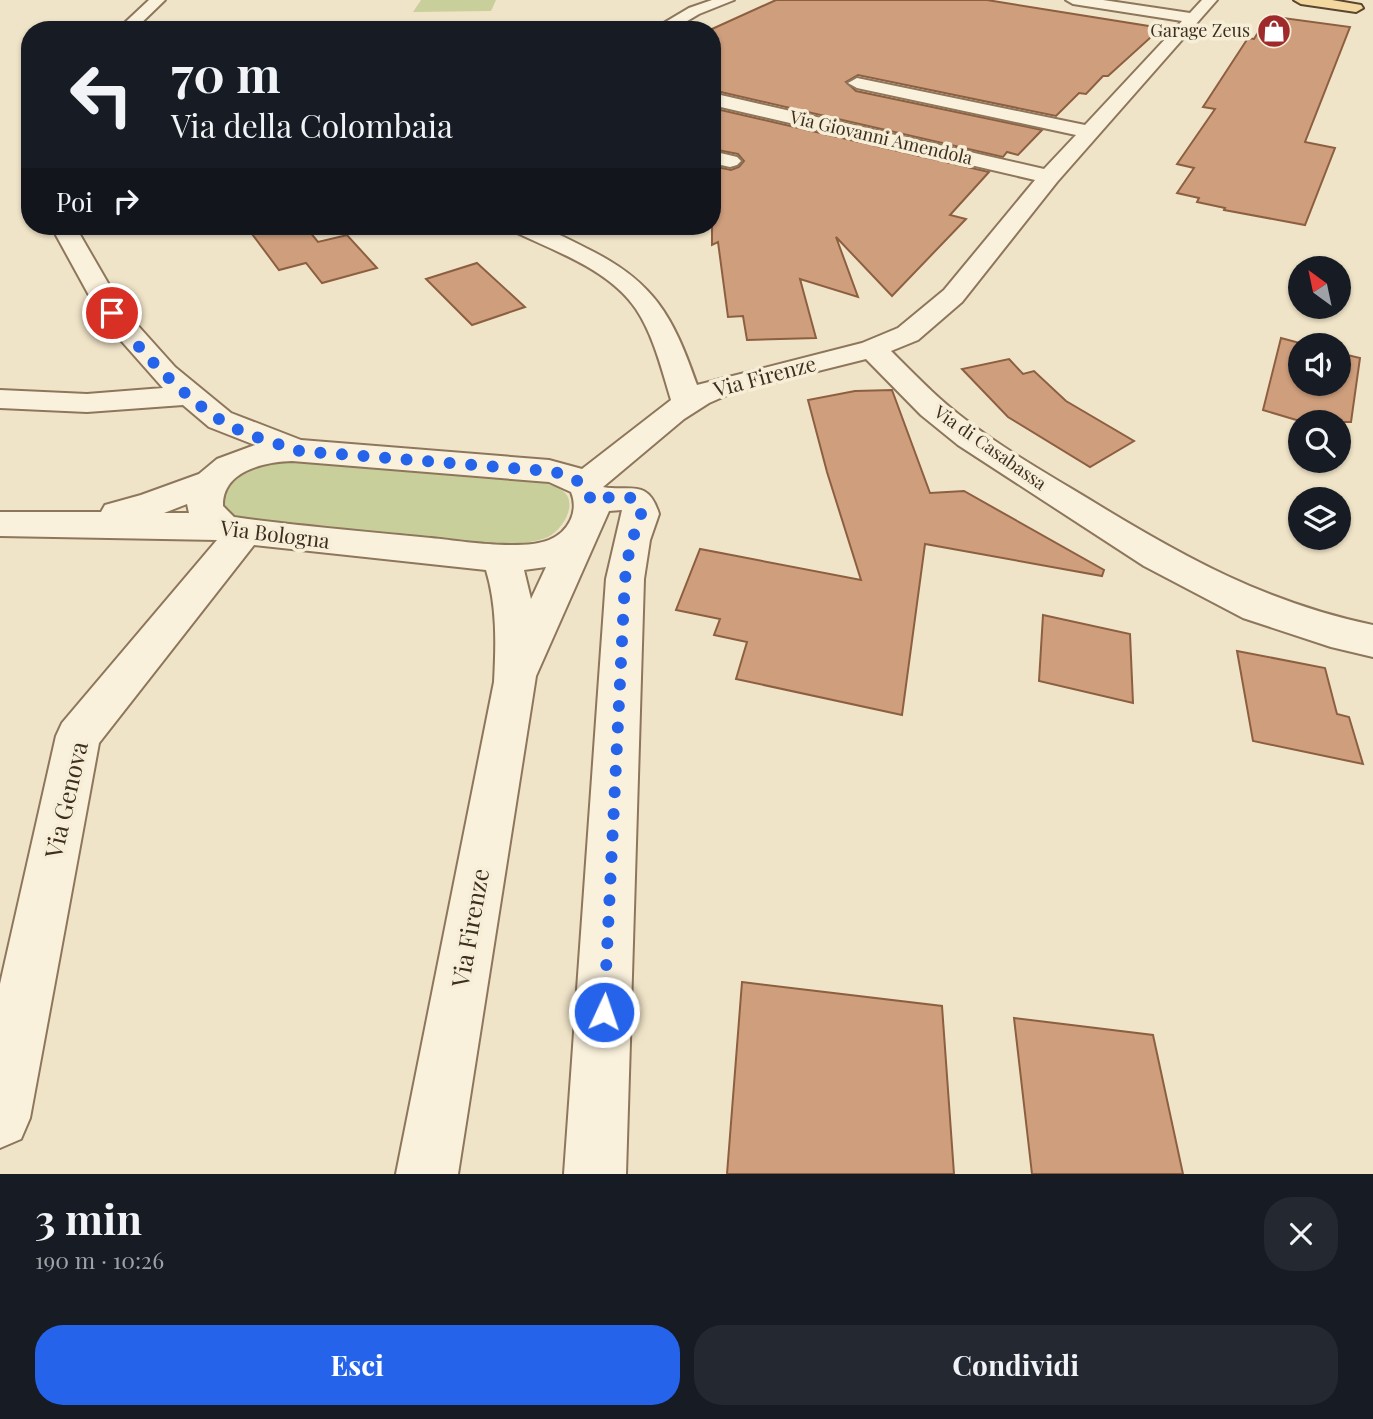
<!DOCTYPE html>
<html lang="it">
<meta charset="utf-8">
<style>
:root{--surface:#171b24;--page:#242831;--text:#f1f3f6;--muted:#9ea1a6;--accent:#2563eb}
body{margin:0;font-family:"Playfair Display",serif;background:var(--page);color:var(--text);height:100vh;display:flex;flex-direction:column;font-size:26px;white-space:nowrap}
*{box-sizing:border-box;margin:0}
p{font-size:23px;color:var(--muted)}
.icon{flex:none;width:38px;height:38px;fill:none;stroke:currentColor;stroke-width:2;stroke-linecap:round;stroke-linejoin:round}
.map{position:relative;height:1174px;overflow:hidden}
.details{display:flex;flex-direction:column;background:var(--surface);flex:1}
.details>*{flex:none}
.hud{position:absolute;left:21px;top:21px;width:700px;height:214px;border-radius:28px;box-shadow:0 2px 5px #0004;background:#171b24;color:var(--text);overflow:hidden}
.needle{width:46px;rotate:327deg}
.controls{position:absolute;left:1288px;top:256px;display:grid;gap:14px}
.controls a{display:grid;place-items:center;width:63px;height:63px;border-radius:50%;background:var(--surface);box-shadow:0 2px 5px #0004;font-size:35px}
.pin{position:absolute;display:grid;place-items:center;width:60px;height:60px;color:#fff;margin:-30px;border:4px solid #fff;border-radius:50%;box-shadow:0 2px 7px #0007}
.me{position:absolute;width:77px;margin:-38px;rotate:3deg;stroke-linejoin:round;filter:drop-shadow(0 0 5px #0008)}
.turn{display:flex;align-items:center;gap:24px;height:147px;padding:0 35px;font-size:32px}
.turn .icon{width:91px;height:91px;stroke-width:2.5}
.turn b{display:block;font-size:49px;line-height:60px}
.then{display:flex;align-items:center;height:66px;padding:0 35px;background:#0003;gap:14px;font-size:26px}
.round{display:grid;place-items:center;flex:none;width:74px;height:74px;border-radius:28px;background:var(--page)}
.summary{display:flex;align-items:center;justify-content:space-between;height:119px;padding:0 35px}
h1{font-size:42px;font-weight:700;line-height:52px}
.button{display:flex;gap:14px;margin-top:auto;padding:14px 35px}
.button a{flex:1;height:80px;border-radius:28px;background:var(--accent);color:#fff;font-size:28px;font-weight:700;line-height:80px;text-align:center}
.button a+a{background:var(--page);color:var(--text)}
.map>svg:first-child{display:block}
.green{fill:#c9cf9b}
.building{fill:#cf9f7d;stroke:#8d5f41;stroke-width:2}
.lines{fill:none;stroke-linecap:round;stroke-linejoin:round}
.minor-casing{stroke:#8d765c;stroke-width:4}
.major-casing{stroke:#5b4430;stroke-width:4}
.minor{fill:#faf1dc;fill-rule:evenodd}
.major{fill:#f3d9a0;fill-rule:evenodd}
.route{stroke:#2563eb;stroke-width:12;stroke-dasharray:0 21.6}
.labels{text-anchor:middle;stroke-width:7;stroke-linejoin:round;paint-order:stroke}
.far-poi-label{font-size:18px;fill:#3d2e20;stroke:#f7eed8;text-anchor:end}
.far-street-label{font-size:18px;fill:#3d2e20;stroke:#f7eed8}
.street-label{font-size:21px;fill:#3d2e20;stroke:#f7eed8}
.near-street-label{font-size:24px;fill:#3d2e20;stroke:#f7eed8}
</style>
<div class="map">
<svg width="1373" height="1174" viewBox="0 0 1373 1174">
<rect width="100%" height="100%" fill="#f0e4c8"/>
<path class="green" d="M 421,0 L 496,0 L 491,11 L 413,12 Z
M 300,461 L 526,480 C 538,482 552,483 563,491 C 579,504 562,530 548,537 C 536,542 522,543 509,544 L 266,526 C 249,522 228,521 222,503 C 230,469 269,462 300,461 Z"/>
<path class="building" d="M 776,0 L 987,0 L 1161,28 L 1108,76 L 1103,76 L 1086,94 L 1079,93 L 1056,116 L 858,75 L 846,82 L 856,91 L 1042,130 L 1018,155 L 1007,152 L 1003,157 L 712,90 L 712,29 Z
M 1268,16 L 1350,27 L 1305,142 L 1335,148 L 1305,225 L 1224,210 L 1225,208 L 1197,202 L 1199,198 L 1177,193 L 1194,168 L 1177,164 L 1215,109 L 1203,107 L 1248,38 L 1254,39 Z
M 712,108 L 989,172 L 950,215 L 966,219 L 892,296 L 836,237 L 858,297 L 800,279 L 816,338 L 747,340 L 743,316 L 728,317 L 718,242 L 712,245 L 712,166 L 731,170 L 739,167 L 744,161 L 738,154 L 712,149 Z
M 246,226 L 305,226 L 318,242 L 347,235 L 377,268 L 322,283 L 306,263 L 279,270 Z
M 477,263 L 525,307 L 472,325 L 426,279 Z
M 1281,338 L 1307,345 L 1300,345 L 1300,383 L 1339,383 L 1339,353 L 1360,358 L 1351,422 L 1303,422 L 1263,410 Z
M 1009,359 L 1023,374 L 1034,371 L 1066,401 L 1134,441 L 1090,467 L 1008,417 L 962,369 Z
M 892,390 L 930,493 L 964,491 L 1104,570 L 1102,576 L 925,544 L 902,715 L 736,679 L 747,642 L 714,635 L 720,619 L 676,610 L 700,549 L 861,580 L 827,472 L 808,400 L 855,391 Z
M 1043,615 L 1130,634 L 1133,703 L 1039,681 Z
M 1237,651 L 1325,668 L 1337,714 L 1349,717 L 1363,764 L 1253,741 Z
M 742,982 L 942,1006 L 954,1174 L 727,1174 Z
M 1014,1018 L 1153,1035 L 1183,1174 L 1032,1174 Z"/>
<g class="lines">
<g class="minor-casing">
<path id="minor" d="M 149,0 L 165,0 L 134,30 L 117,30 Z
M 712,0 L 734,0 L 699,14 L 672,30 L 652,30 L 689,8 Z
M 1066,0 L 1103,0 L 1190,13 L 1202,0 L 1217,0 L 1057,182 L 962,302 L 918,340 L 891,351 C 915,375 939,400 966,420 C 1005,450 1049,475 1092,501 C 1185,558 1265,602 1373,625 L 1373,657 L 1331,647 L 1243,618 L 1144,566 L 958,445 L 921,415 L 866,359 L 734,392 L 709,403 L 684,419 L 603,487 C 630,492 648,478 659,514 L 650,540 L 644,579 L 626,1174 L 564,1174 L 606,579 L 622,510 L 609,511 L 536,676 L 458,1174 L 396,1174 L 494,682 C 496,644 497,606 486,570 L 254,545 L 99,743 L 30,1118 L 21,1139 L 0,1148 L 0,984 L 56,736 L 62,723 L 217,540 L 0,536 L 0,512 L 101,512 L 105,505 L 141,495 L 199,474 L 217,459 L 255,445 L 209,427 L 183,405 L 87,412 L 0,408 L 0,390 L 87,394 L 163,388 L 102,319 L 51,226 L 75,226 L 123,309 L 175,367 L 231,413 L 301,440 L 549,460 L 582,469 L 671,400 L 668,390 C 660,363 652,333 636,309 C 609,269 554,251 513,231 L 509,226 C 544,226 555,232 586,248 C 654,281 673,316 697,385 L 862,343 L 898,328 L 944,290 L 1035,180 L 712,105 L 712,93 L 1044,169 L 1076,135 L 857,88 L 848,83 L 857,78 L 1085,125 L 1182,21 L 1073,4 ZM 292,461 L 549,482 L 571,492 C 579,511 569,532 549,540 C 522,551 461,541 431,538 C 370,532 309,527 248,519 L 234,517 L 223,506 C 222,471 264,462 292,461 ZM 187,504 L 189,513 L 164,513 ZM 546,567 L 531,599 L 524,570 Z
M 712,151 L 737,157 L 741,161 L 737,165 L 730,167 L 712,163 Z"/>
</g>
<g class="major-casing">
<path id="major" d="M 1294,0 L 1332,0 L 1361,5 L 1363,8 L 1356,12 L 1301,4 Z"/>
</g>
<use href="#minor" class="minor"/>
<use href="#major" class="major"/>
</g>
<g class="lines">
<path class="route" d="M 112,313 C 141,352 178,392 219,419 C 243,435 273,442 300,451 L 549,471 C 568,475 586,480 591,501 C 605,498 644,488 641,514 C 640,523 634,532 632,541 C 628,553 627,567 625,579 L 604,1012"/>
</g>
<defs>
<g id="shop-disc" transform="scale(1.75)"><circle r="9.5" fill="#9e2a2b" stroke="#f7eed8"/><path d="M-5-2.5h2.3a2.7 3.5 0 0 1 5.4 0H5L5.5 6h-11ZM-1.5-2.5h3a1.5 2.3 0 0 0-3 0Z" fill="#fff"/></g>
</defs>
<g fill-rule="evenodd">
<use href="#shop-disc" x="1274" y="31"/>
</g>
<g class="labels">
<g class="far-poi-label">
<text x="1250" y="37">Garage Zeus</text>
</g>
<g class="far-street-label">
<text transform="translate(881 138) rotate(13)" y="6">Via Giovanni Amendola</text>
<text transform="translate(990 448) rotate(35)" y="6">Via di Casabassa</text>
</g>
<g class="street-label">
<text transform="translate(765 377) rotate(-15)" y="7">Via Firenze</text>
<text transform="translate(275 535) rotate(7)" y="7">Via Bologna</text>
</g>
<g class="near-street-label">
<text transform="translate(67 800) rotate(-77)" y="8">Via Genova</text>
<text transform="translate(471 928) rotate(-80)" y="8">Via Firenze</text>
</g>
</g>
</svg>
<div class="controls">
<a><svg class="needle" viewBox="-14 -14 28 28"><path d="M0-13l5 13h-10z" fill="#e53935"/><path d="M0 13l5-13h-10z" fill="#9ea1a6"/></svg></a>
<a><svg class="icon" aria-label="sound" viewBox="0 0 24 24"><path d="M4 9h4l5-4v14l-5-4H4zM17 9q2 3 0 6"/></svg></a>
<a><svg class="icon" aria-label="search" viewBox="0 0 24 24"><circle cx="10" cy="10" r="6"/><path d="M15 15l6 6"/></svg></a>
<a><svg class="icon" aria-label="layers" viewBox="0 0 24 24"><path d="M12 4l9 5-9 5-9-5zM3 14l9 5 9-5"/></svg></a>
</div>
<div class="pin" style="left:112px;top:313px;background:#d93025"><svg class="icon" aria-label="arrive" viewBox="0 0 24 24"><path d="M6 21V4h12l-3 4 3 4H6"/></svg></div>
<svg class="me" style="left:604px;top:1012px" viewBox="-20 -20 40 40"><circle r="17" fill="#2563eb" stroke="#fff" stroke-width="3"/><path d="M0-11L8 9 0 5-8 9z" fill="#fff"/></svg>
<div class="hud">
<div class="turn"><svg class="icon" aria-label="left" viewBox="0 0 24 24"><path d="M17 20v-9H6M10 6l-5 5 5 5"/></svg><div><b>70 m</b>Via della Colombaia</div></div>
<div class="then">Poi<svg class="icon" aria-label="right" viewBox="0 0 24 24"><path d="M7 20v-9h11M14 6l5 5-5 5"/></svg></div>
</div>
</div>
<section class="details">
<div class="summary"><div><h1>3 min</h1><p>190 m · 10:26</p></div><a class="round"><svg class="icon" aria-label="close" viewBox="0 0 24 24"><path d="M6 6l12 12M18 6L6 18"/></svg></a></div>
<div class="button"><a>Esci</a><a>Condividi</a></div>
</section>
